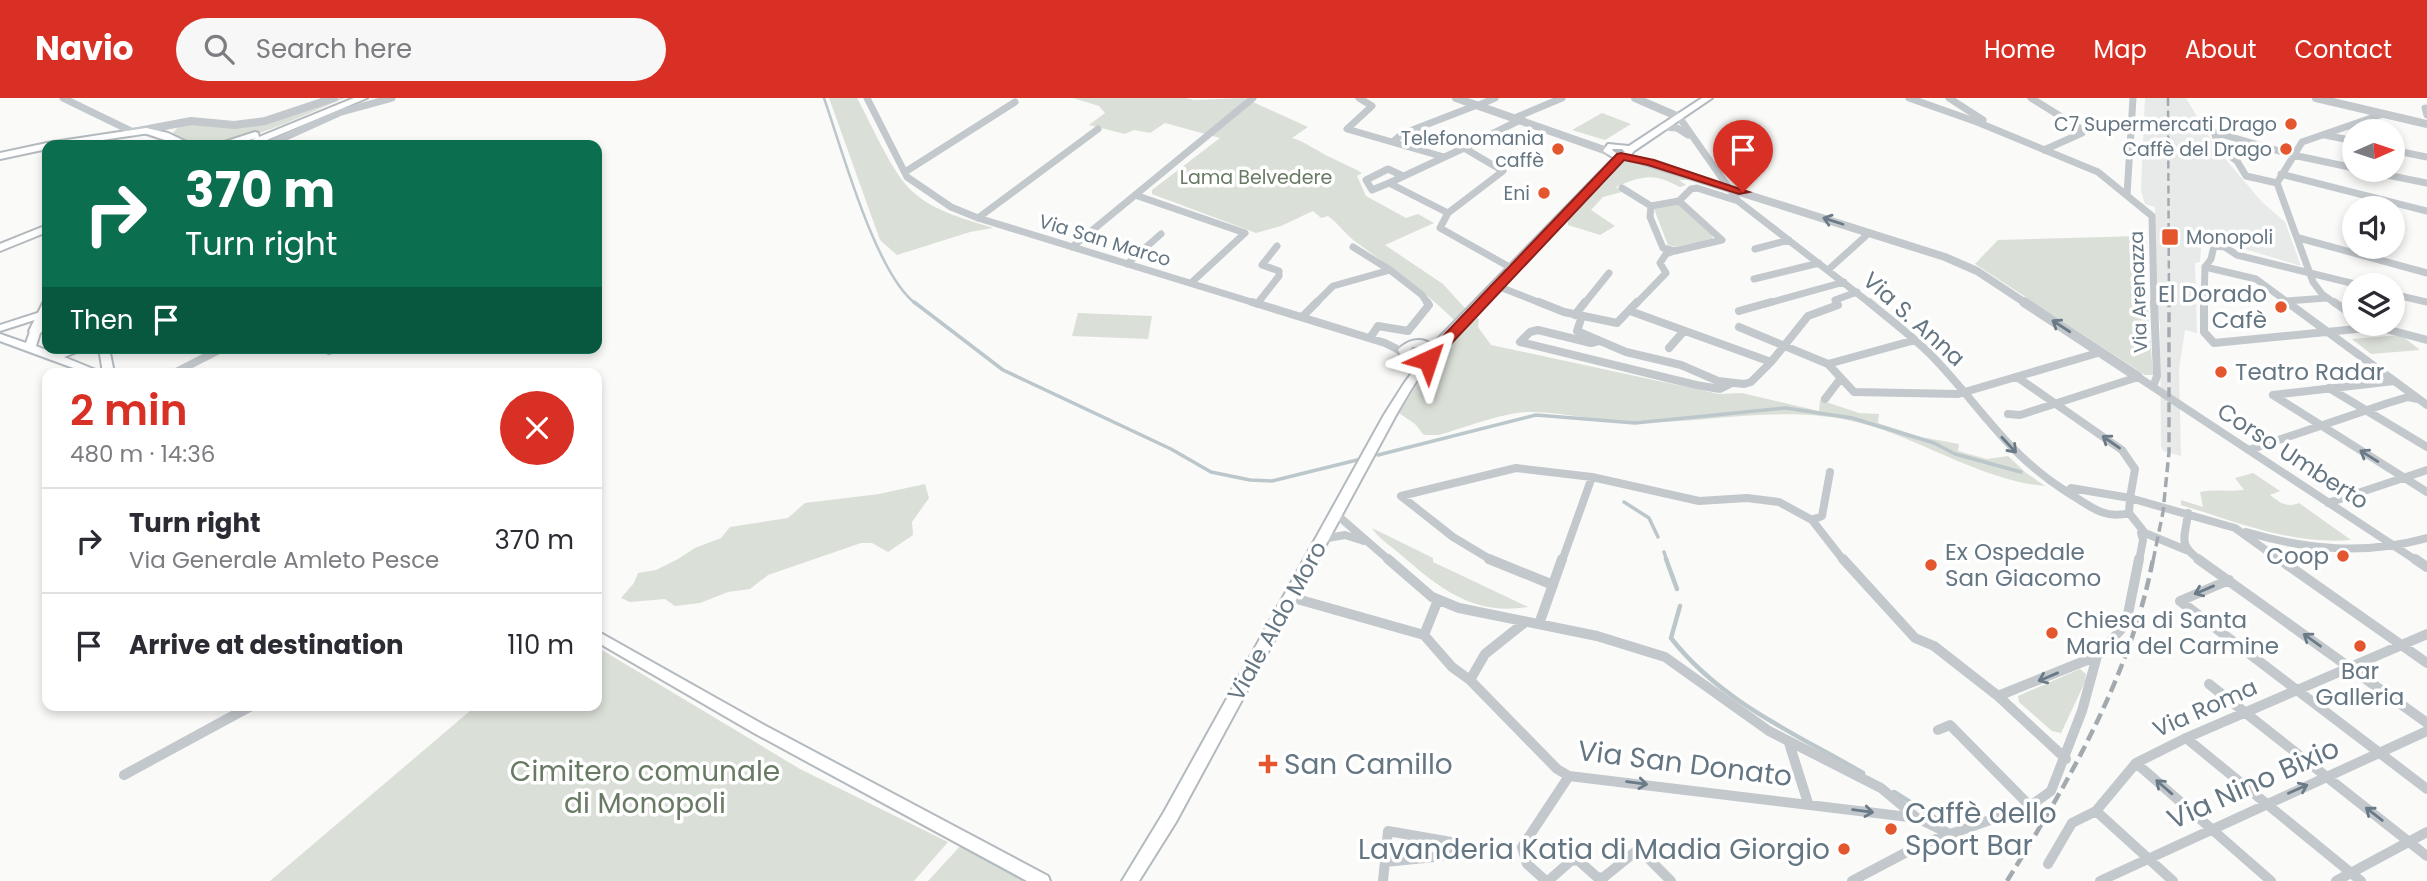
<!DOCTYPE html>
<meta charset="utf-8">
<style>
:root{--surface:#fff;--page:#f7f7f7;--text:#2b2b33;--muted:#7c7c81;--line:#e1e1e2;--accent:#d93025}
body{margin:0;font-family:Poppins,sans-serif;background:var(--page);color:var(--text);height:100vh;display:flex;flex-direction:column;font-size:26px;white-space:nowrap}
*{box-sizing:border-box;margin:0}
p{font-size:23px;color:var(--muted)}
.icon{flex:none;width:38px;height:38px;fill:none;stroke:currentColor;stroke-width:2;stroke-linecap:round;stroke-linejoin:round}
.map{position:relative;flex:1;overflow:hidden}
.panel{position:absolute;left:42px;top:270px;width:560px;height:343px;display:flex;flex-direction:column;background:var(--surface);border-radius:14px;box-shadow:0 4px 10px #0003}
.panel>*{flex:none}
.banner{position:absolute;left:42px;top:42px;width:560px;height:214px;border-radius:14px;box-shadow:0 4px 10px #0003;background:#0b6e4f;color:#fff;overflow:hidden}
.needle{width:46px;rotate:87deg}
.controls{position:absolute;left:2342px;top:21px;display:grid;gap:14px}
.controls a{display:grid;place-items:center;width:63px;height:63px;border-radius:50%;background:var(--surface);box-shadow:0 4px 10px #0003;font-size:35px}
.pin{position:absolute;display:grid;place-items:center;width:60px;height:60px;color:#fff;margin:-72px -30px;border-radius:50% 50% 50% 0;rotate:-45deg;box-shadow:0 0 7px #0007}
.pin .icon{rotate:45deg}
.me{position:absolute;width:77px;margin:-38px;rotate:42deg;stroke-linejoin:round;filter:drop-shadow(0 0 5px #0008)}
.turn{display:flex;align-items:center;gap:24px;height:147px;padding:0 28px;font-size:32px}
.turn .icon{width:91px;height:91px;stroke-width:2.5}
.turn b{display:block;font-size:49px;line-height:60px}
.then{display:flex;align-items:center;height:66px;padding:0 28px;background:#0003;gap:14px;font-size:26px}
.round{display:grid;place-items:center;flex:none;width:74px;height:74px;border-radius:37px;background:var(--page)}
.summary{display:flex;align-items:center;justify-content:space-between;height:119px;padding:0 28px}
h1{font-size:42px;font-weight:600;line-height:52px;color:var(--accent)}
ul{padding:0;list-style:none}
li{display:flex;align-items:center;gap:21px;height:105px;padding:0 28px;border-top:2px solid var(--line)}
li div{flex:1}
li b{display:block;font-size:26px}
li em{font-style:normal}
header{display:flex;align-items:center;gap:42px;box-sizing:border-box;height:98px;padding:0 35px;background:var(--accent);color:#fff}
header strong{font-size:33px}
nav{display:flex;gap:38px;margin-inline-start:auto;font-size:24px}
.search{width:490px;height:63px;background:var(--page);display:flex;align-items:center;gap:18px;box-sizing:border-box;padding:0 24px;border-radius:38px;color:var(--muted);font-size:26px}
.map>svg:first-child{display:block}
.built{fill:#e8e9e9}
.green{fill:#dadfd7}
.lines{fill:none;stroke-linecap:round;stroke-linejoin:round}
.stream-far2{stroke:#bbc7cb;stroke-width:2.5}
.stream-far1{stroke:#bbc7cb;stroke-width:3.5}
.stream{stroke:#bbc7cb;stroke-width:4.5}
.secondary-casing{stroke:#b3babf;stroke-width:4}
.trunk-casing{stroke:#b4b9bd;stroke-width:4}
.minor-far2{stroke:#c3c8cc;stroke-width:7}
.minor-far1{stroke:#c3c8cc;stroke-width:8}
.minor{stroke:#c3c8cc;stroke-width:10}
.tertiary-far1{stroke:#c3c8cc;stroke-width:8}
.tertiary{stroke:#c3c8cc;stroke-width:10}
.secondary{fill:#fff;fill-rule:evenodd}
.trunk{fill:#fff;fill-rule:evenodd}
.rail-far2{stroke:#a2aab0;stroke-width:2.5;stroke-dasharray:8 4.5;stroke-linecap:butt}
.rail-far1{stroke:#a2aab0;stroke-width:3.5;stroke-dasharray:10 5;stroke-linecap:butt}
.rail{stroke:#a2aab0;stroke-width:4.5;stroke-dasharray:12 6;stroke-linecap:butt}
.oneway{stroke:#6a7a87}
.route{fill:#d93025;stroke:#8d1f18;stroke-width:2}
.poi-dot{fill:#e4572e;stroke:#fff;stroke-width:2.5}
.labels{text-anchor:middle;stroke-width:7;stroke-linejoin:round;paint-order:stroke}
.far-poi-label{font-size:19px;fill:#657683;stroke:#fff;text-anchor:end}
.far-park-label{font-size:19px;fill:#687a64;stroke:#fff}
.far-street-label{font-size:19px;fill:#657683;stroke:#fff}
.poi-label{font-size:23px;fill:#657683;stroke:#fff;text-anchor:start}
.street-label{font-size:23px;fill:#657683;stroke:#fff}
.near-street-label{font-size:28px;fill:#657683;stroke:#fff}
.near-poi-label{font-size:28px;fill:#657683;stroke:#fff;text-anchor:start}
.near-park-label{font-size:28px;fill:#687a64;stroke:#fff}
</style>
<header>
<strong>Navio</strong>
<div class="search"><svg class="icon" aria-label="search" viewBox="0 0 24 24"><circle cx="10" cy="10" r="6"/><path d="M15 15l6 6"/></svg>Search here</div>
<nav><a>Home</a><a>Map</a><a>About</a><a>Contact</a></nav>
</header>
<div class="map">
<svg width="2427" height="783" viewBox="0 0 2427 783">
<rect width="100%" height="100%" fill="#fafaf8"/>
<path class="built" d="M 2145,0 L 2186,0 L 2216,50 L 2262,104 L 2285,124 L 2301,168 L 2202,138 L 2200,164 L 2195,165 L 2197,235 L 2185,232 L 2179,271 L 2181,358 L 2163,353 L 2161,348 L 2160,226 L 2154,195 L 2155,109 L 2145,106 L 2141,92 Z"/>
<path class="green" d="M 340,0 L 345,0 C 301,17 214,66 172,36 L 177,30 L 187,26 L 272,24 Z
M 829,0 L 857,0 C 871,25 892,76 913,94 C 935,114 966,121 993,130 L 970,134 L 897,157 L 880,142 Z
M 1073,0 L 1185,0 L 1194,2 L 1244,0 L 1308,29 L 1292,40 C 1303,43 1307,47 1317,52 C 1331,61 1347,66 1362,75 L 1357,78 L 1366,98 L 1406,120 L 1418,116 L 1434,125 L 1385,147 L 1443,186 L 1472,218 L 1479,221 L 1478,229 L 1491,247 L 1719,296 L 1742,295 L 1819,313 L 1820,302 L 1859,315 L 1879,316 L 1878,325 L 1921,339 L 1959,346 L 1958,353 L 1987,361 L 2008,358 L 2025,374 L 2045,388 C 1979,382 1923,341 1860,325 C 1787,306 1716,324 1643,325 C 1605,326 1569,314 1531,314 C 1508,313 1463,330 1439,337 L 1424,337 L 1415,326 L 1399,315 L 1428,270 L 1463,231 C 1431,197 1394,172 1356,144 C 1346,137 1339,126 1328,118 L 1321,120 L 1313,113 L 1281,128 L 1256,135 L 1152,96 L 1152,92 L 1220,40 L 1165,25 L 1150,35 L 1134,32 L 1125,36 L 1089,27 L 1105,15 L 1099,8 Z
M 1602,15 L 1631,26 L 1605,42 L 1572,32 Z
M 1626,62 L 1689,82 L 1679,82 L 1686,87 L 1680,89 C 1654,75 1643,77 1616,89 L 1622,94 L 1603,99 L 1591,112 L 1615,128 L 1600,137 L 1568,127 L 1568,122 Z
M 1677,105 L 1713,138 L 1712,141 L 1676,149 L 1668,147 L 1654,111 Z
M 2141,138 L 2147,144 L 2146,186 L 2153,277 L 2145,277 L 1975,166 L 1998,142 Z
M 1078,215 L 1152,218 L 1148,241 L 1072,238 Z
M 2401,237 L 2420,252 L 2371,256 L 2352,241 Z
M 2253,375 L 2280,393 L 2270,397 C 2281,405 2286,410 2299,405 L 2351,442 C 2292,447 2237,424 2181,407 L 2181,402 L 2203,409 L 2200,394 C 2216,391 2228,394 2244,392 L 2235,380 Z
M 925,386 L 929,400 L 912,424 L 913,437 L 888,454 L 872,445 L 861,445 L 768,477 L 750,491 L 728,494 L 700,505 L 675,508 L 665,501 L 630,504 L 621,500 L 634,485 L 638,475 L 656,472 L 678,461 L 695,450 L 721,440 L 730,429 L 788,420 L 805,405 L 879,396 Z
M 1372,430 L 1433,460 L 1433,464 L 1528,509 C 1473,518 1439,490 1400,456 C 1391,448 1378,440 1372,430 Z
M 597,549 L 800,671 L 948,744 L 914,783 L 270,783 L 477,607 L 597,607 Z
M 2080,571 L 2086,576 L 2085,584 L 2061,635 L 2052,633 L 2019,604 L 2018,598 Z
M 963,745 L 1025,783 L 928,783 Z"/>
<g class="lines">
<path class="stream-far2" d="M 824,0 C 842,51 875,175 916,206"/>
<path class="stream-far1" d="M 914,204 L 1003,272 L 1171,351 L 1211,374 L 1250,382 L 1272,383 L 1357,362
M 1378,357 L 1536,317 L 1635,325 L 1786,310 L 1852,320 L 1934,345 L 1955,356 L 2021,374
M 1624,404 L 1649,420 L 1658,439
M 1664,454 L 1667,463"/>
<path class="stream" d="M 1666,461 L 1677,491
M 1680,508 L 1671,540 C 1721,604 1794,635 1863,675
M 1894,694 L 1942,724"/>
<g class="secondary-casing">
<path id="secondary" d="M 1702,0 L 1712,0 L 1634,53 L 1628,60 L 1624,61 L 1438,254 L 1438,258 C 1421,272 1408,297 1396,317 L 1176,724 L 1139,783 L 1122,783 L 1164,714 L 1384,317 L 1405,284 L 1419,266 L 1403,262 L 1398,252 C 1407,242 1421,238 1432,247 L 1614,60 L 1603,53 L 1608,46 L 1629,48 ZM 1613,51 L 1622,51 L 1625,54 L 1616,55 L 1612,52 ZM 1413,249 L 1421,249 L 1428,256 L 1419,260 L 1411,258 L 1409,253 Z
M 146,30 L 149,31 L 149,35 L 69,47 L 47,47 L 47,51 L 0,61 L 0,55 L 47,45 Z
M 47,212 L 47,218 L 0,233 L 0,227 Z
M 47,222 L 47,230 L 40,235 L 36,248 L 54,255 L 70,250 L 87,250 L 64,259 L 103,275 L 87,275 L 0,243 L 0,236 L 26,245 L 31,231 Z
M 99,250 L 109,250 L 114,275 L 103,275 Z
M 597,533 L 764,627 L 1048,778 L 1050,783 L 1027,783 L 754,635 L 597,544 Z"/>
</g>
<g class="trunk-casing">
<path id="trunk" d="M 354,0 L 367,0 L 255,47 L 242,47 L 256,40 L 230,47 L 215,47 L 255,34 L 258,35 L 259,39 Z
M 146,30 L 168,35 L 193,47 C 176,48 159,39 143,35 L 141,33 Z
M 47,127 L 47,134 L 0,153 L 0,146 Z
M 43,205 L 47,205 L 47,220 L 39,236 L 31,236 L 29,233 Z"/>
</g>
<path class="minor-far2" d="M 63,0 L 133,34
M 867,0 L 907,79 L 951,109 L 978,120 L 1258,206
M 1359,0 L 1372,8 L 1347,31 L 1444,59
M 1909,0 L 1977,24 L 2098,74 L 2152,118 L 2154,206
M 1949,0 L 1983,22
M 2031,0 L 2081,31 L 2082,35 L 2044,52
M 1479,7 L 1495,0
M 2425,10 L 2427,17
M 1517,19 L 1562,0
M 1679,19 L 1738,103 L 1871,206
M 1663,29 L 1677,30 L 1688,37
M 2325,37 L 2354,43
M 1394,43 L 1402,36 L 1477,7
M 268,47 L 341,14 L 392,0
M 2392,52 L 2427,59
M 2362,72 L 2427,85
M 905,74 L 1015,4
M 2281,76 L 2427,113
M 1389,85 L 1372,92 L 1366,82 L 1388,71 L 1403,78
M 2277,85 L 2246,78 L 2237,63 L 2220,51 L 2214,34 L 2293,57 L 2354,70
M 1622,90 L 1651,108
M 1135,97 L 1245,135 L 1191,185
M 2127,97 L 2133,0
M 1679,103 L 1722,142 L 1675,153 L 1663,150 L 1650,119 L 1651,108 Z
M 1679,103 L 1691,91 L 1697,90 L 1738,103
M 1448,115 L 1389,85 L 1464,50
M 978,120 L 1098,31
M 2299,140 L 2427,175
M 1072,149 L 1253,0
M 1353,149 L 1390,172
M 1755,151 L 1789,142
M 1127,166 L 1161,136
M 2205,169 L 2256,181 L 2290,206
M 2205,169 L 2211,161 L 2214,148 L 2225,149 L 2237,157 L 2359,187
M 1513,171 L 1440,130 L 1448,115 L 1503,73 L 1464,50 L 1522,21
M 1828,172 L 1869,135
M 1754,181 L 1819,165
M 1497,188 L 1543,206
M 2392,196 L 2427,204
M 2286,203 L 2327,200
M 1257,206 L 1279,178 L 1279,173 L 1262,167 L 1277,148
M 1315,206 L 1333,188 L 1390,172 L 1422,197 L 1428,206
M 1584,206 L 1609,175
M 1636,206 L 1666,175 L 1660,165 L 1666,156 L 1674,153
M 1765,206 L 1844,184
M 1837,206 L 1835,202 L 1857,194
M 2204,206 L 2205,169
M 2336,206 L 2322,196 L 2313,184 L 2277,85 L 2302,44 L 2380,17"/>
<path class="minor-far1" d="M 1252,204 L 1385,245 L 1403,254
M 1539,204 L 1564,214 L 1617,225 L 1637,204
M 1869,204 C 1889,221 1912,238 1931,257 C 1980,307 2005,355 2067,394
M 2204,204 L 2204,234 L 2214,245 L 2377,229 L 2377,226
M 2287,204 L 2427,307
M 2334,204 L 2354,218
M 1630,213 L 1771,264
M 1739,213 L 1771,204
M 1575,217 L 1585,204
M 1582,218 L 1577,233 L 1626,254 L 1681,267 L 1718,283 L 1744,286 L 1751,284 L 1771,264 L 1808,218 L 1838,207 L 1836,204
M 1302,219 L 1317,204
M 2374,228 L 2427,242
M 1739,229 L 1828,266
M 1370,240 L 1378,228 L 1408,233 L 1429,207 L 1427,204
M 1915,242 L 1828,266 L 1854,294 L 1958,296 L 2101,254
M 1599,243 L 1591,245 L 1538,232 L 1530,234 L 1520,244 L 1696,287 L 1720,291 L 1730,286
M 322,250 L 329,253
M 1669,250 L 1684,233
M 174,275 L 223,250
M 2017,279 L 2122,352 L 2135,371 L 2130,400 L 2235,430 L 2281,463
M 2153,289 L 2157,278 L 2154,204
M 2329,290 L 2427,349
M 2273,297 L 2427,394
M 2273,297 L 2394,283
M 1825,301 L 1841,280
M 2008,316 L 2020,317 L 2138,279 L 2417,463
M 2249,352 L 2388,305 L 2408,299 L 2418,301
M 2071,390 L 2130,400 L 2129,415 C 2103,422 2089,407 2067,394 Z
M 2328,405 L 2427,372
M 2129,415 L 2145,435 L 2186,452
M 2188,415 C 2185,441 2177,446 2201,463
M 1336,416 L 1390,463
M 1812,422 L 1822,418 L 1830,374
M 2246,434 C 2308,452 2364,457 2427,440
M 1322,441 L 1345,437 L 1364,443
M 1493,463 L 1453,439 L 1401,398 L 1516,370 L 1592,379 L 1699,403 L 1747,400 L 1779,404 L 1812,422 L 1844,463
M 1562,463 L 1592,379
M 2139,463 L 2143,442 L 2141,435"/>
<path class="minor" d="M 1388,461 L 1432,499 L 1459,510 L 1597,538 L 1665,559 L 1769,633 L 1881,690 L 1917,720
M 1489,461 L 1553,487
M 1843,461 L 1915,540 L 1934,548 L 1998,598 L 2066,661
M 2198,461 L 2427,625
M 2279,461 L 2427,565
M 2415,461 L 2427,469
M 2229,482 L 2180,503 L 2427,691
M 1290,499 L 1424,537
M 1438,502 L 1424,537 L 1452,569 L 1470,582
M 1524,525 L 1485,556 L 1470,582 L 1557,671 L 1569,678 L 1917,720 L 1948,735
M 1539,526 L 1562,461
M 2209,586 L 2427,758
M 1998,598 L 2097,558
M 1938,632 L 1950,627 L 2030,708
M 2186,640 L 2361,783
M 1789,645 L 1808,705
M 2136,665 L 2271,783
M 124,677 L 253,607
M 2096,713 L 2173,783
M 1647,759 L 1671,783
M 2048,766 L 2072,725 L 2096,713 L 2136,665 L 2186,640 L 2427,536
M 1383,783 L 1388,733 L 1451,744 L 1456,752 L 1454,757 L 1385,764
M 1546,783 L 1527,766 L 1522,749 L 1569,678
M 1548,783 L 1572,762 L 1579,763 L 1598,780 L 1604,779 L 1635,754
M 1852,783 L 1922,746 L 2030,708 L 2051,693 L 2082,613 L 2097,558 L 2126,526 L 2139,461
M 2100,783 L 2427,633
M 2336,783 L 2427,734"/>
<path class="tertiary-far1" d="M 1456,0 L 1607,53
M 1635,0 L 1679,19
M 2316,0 L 2427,26
M 133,34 L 191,23 L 234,27 L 265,23 L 334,0
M 1625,58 L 1945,159 L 1977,173 L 2027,206"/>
<path class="tertiary" d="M 2024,204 L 2138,279"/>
<use href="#secondary" class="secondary"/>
<use href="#trunk" class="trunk"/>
<path class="rail-far2" d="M 2168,0 L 2169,206"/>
<path class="rail-far1" d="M 2153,463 L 2163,414 L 2169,354 L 2169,204"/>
<path class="rail" d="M 2007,783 C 2069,683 2131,577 2153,461"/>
</g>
<defs><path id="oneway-shaft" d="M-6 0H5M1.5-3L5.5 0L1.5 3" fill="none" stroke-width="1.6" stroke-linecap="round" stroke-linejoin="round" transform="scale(1.75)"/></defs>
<g class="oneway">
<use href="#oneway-shaft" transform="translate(1833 123) rotate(-162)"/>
<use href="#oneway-shaft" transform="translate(2061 228) rotate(-147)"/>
<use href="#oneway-shaft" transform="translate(2111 344) rotate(-145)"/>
<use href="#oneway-shaft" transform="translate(2009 347) rotate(47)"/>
<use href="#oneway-shaft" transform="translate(2369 358) rotate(-148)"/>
<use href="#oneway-shaft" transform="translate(2204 492) rotate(157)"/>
<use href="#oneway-shaft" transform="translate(2312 542) rotate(-144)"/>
<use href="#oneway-shaft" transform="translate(2048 579) rotate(157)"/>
<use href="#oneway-shaft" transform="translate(1637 685) rotate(7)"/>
<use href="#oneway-shaft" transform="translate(2164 689) rotate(-139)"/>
<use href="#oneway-shaft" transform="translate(2298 691) rotate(-24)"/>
<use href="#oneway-shaft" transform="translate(1863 713) rotate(7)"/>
<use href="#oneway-shaft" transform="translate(2374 716) rotate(-142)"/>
</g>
<path class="route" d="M 1621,55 L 1654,62 L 1749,94 L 1739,96 L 1648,67 L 1624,62 L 1433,265 L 1423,265 L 1423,259 L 1617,56 Z"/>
<g class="poi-dot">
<circle cx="2291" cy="26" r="7"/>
<circle cx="1558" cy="51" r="7"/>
<circle cx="2286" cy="51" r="7"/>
<circle cx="1544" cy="95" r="7"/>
<rect x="2161" y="130" width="18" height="18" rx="3.5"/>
<circle cx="2281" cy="209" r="7"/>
<circle cx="2221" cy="274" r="7"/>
<circle cx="2343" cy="458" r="7"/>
<circle cx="1931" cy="467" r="7"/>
<circle cx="2052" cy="535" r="7"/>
<circle cx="2360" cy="548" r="7"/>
<path d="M1264.5 655.5h7v7h7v7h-7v7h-7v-7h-7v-7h7z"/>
<circle cx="1891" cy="731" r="7"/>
<circle cx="1844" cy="751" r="7"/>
</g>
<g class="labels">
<g class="far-poi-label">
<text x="2277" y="33">C7 Supermercati Drago</text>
<text x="1544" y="47">Telefonomania<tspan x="1544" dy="22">caffè</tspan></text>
<text x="2272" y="58">Caffè del Drago</text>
<text x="1530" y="102">Eni</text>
<text x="2186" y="146" text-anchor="start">Monopoli</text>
</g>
<g class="far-park-label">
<text x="1256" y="86">Lama Belvedere</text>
</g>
<g class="far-street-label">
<text transform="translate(1105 142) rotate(17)" y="7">Via San Marco</text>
<text transform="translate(2138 194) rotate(-92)" y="7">Via Arenazza</text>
</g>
<g class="poi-label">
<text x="2267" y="204" text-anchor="end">El Dorado<tspan x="2267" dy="26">Cafè</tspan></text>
<text x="2235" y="282">Teatro Radar</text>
<text x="1945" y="462">Ex Ospedale<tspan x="1945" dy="26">San Giacomo</tspan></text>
<text x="2329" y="466" text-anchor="end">Coop</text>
<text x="2066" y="530">Chiesa di Santa<tspan x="2066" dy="26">Maria del Carmine</tspan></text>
<text x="2360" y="581" text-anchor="middle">Bar<tspan x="2360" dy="26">Galleria</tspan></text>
</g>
<g class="street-label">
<text transform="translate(1914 221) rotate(42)" y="8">Via S. Anna</text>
<text transform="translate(2293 358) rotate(33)" y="8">Corso Umberto</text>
<text transform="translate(1277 523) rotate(-61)" y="8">Viale Aldo Moro</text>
<text transform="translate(2205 610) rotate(-24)" y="8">Via Roma</text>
</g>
<g class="near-street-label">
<text transform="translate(1685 665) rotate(7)" y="10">Via San Donato</text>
<text transform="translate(2253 685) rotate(-24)" y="10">Via Nino Bixio</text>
</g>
<g class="near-poi-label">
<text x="1284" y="676">San Camillo</text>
<text x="1905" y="725">Caffè dello<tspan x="1905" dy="32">Sport Bar</tspan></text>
<text x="1830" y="761" text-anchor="end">Lavanderia Katia di Madia Giorgio</text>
</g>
<g class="near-park-label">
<text x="645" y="683">Cimitero comunale<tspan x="645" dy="32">di Monopoli</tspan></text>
</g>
</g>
</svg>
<div class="controls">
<a><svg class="needle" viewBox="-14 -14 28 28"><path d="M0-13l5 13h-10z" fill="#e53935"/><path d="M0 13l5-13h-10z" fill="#7c7c81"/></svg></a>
<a><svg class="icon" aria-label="sound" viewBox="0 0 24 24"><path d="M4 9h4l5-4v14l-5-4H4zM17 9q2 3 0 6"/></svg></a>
<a><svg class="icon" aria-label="layers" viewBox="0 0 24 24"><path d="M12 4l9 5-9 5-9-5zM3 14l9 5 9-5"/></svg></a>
</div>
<div class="pin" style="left:1743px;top:94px;background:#d93025"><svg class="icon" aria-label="arrive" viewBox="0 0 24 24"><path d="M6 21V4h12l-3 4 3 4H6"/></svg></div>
<svg class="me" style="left:1428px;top:262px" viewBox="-20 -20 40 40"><path d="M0-17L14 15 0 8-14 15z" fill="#d93025" stroke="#fff" stroke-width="4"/></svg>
<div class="banner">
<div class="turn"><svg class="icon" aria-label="right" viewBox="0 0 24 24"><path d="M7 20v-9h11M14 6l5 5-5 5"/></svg><div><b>370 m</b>Turn right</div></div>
<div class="then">Then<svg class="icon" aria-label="arrive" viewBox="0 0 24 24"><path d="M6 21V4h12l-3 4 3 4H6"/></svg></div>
</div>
<section class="panel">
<div class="summary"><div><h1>2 min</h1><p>480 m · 14:36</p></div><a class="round" style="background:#d93025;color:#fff"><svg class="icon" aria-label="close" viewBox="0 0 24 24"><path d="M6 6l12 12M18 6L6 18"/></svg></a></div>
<ul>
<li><svg class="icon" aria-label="right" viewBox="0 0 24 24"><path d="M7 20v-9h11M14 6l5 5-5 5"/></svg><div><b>Turn right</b><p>Via Generale Amleto Pesce</p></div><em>370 m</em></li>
<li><svg class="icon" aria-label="arrive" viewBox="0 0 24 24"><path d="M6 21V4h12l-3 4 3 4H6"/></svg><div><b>Arrive at destination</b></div><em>110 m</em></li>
</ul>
</section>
</div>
